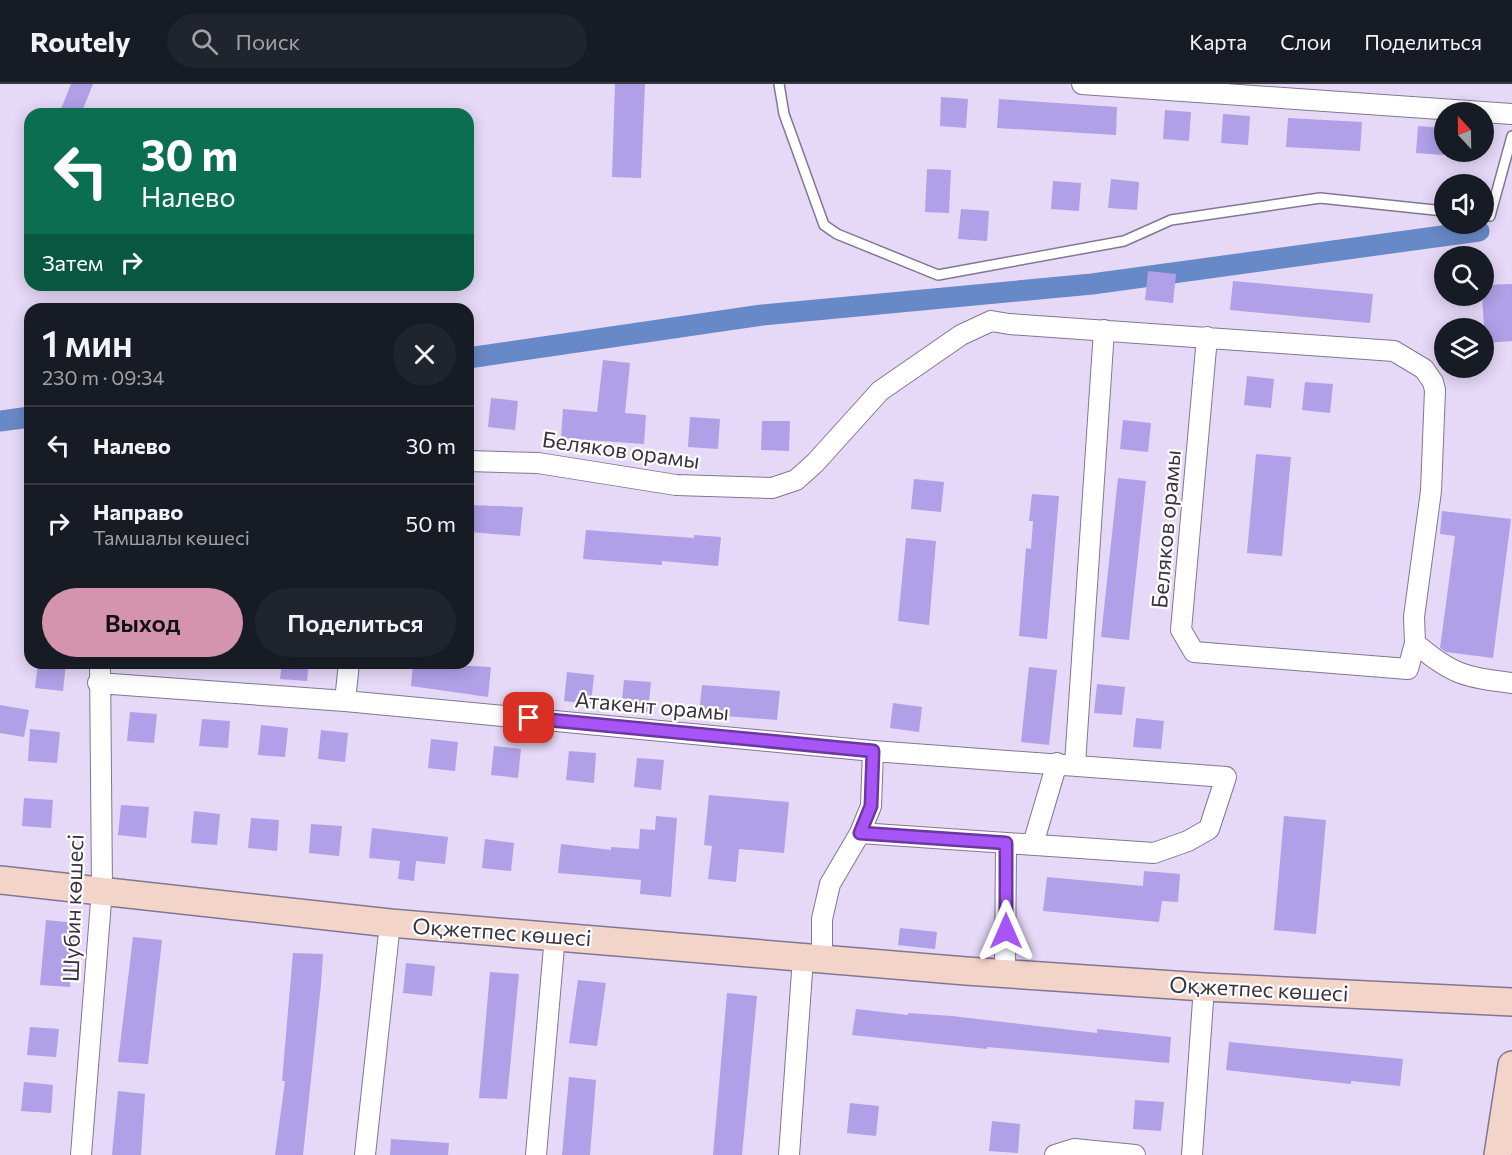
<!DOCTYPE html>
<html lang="ru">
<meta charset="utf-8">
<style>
:root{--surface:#171b24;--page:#20242c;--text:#f1f3f6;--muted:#9ea1a6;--line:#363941;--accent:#d494ae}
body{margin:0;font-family:Commissioner,sans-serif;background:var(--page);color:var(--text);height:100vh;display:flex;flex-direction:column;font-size:22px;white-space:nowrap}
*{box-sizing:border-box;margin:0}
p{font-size:20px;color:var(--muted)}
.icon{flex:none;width:33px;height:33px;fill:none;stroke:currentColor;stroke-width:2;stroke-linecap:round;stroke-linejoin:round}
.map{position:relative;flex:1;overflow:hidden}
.sheet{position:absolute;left:24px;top:219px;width:450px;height:366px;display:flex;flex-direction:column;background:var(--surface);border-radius:18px;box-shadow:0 3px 15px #0003}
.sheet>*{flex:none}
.banner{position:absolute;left:24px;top:24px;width:450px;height:183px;border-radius:18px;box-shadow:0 3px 15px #0003;background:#0b6e4f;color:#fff;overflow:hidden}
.needle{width:39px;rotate:338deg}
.controls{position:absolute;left:1434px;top:18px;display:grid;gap:12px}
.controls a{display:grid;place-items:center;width:60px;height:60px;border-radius:50%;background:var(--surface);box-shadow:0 3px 15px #0003;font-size:30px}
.pin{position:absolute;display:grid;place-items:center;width:51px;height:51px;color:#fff;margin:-26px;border-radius:12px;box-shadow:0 3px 9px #0006}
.me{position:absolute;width:66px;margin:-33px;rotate:0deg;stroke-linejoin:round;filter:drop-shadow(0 0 4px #0008)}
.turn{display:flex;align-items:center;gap:21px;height:126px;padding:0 18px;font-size:27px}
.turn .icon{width:78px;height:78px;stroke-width:2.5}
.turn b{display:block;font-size:42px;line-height:51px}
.then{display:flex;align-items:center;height:57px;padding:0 18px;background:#0003;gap:12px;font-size:22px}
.round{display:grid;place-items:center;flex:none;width:63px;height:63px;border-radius:32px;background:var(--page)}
.headline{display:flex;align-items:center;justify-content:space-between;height:102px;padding:0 18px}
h1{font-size:36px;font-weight:600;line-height:45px}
.cta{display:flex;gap:12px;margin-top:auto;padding:12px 18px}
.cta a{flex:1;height:69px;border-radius:36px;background:var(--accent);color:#111;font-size:24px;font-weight:600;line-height:69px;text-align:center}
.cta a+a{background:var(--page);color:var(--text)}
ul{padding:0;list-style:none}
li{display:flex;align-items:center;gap:18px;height:78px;padding:0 18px;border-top:2px solid var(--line)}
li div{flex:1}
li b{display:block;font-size:22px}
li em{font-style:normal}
header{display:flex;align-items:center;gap:36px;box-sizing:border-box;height:84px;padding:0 30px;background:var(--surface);border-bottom:2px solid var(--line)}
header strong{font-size:28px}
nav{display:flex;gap:33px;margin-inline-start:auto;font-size:21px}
.search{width:420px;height:54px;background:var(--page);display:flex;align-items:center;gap:15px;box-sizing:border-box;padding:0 21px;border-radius:33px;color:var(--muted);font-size:22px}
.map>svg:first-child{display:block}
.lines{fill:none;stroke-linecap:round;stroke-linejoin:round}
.canal{stroke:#6889c7;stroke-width:21}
.building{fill:#afa0e7}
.lane-casing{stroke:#837692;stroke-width:12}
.street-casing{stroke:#837692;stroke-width:22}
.secondary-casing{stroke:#837692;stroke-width:30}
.lane{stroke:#fff;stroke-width:9}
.street{stroke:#fff;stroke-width:20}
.secondary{stroke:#f3d4c9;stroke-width:27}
.route-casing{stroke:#6d37a1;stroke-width:15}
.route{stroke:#a855f7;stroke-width:10}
.labels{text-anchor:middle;stroke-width:4.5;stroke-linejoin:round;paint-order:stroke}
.street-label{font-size:22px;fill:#39333f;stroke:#fff}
</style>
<header>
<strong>Routely</strong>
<div class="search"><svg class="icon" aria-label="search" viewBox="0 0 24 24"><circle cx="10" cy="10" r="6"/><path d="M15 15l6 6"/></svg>Поиск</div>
<nav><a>Карта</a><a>Слои</a><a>Поделиться</a></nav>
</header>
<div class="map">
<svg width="1512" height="1071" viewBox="0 0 1512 1071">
<rect width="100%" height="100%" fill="#e6d8f7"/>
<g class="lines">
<path class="canal" d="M 468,274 L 762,231 L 1092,200 L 1479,147
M 0,337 L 30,333"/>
</g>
<path class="building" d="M 71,0 L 93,0 L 81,30 L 59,30 Z
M 615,0 L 645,0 L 641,94 L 612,93 Z
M 941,13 L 968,15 L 966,44 L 940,42 Z
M 999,15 L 1117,23 L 1116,51 L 997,44 Z
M 1165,26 L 1191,28 L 1189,57 L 1163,55 Z
M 1223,30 L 1250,32 L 1248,61 L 1221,59 Z
M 1288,34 L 1362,38 L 1360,67 L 1286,63 Z
M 1418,42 L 1444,44 L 1444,71 L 1416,69 Z
M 927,85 L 951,86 L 949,129 L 925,128 Z
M 1111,95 L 1139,98 L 1137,126 L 1108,124 Z
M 1053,97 L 1081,99 L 1079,127 L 1051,125 Z
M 961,125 L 989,127 L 987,157 L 958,155 Z
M 1148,187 L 1176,190 L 1173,219 L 1145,216 Z
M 1233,197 L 1373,210 L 1370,239 L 1230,226 Z
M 1512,200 L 1512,257 L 1485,259 L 1482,212 L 1484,201 Z
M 603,276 L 630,279 L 625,329 L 646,331 L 644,360 L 561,354 L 563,325 L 597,328 Z
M 1247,292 L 1274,295 L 1271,324 L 1244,321 Z
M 1305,298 L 1333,300 L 1330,329 L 1302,326 Z
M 491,314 L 518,317 L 515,346 L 488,343 Z
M 690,333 L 720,335 L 718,365 L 688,363 Z
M 1123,336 L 1151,339 L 1148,368 L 1120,365 Z
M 762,337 L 790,337 L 789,367 L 761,366 Z
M 1256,370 L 1291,373 L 1282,472 L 1247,469 Z
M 1118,394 L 1146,397 L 1129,556 L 1101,553 Z
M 914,395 L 944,398 L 941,428 L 911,425 Z
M 1032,410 L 1059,412 L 1047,555 L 1019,552 L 1026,464 L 1031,465 L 1033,437 L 1029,437 Z
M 468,421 L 523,423 L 520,452 L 468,448 Z
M 1442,427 L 1511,435 L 1493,574 L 1446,568 L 1440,564 L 1455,452 L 1440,450 Z
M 586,446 L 694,454 L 694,451 L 721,453 L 718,482 L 662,477 L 662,481 L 583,475 Z
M 906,454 L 936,457 L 929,541 L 898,537 Z
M 38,579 L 66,579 L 63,607 L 35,604 Z
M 282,579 L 309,579 L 307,597 L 280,595 Z
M 413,579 L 491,583 L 488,613 L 411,602 Z
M 1029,583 L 1057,586 L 1049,661 L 1021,658 Z
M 567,588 L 594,591 L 591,620 L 564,617 Z
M 624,596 L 651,598 L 648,628 L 621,625 Z
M 1097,600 L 1125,603 L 1122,631 L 1094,629 Z
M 702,601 L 780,607 L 777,636 L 699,630 Z
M 893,619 L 922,623 L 919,648 L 890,644 Z
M 0,621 L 29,626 L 24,653 L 0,649 Z
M 130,628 L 157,630 L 154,659 L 127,657 Z
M 1136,634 L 1164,637 L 1161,665 L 1133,663 Z
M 202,635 L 230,637 L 228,664 L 199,662 Z
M 261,641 L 288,644 L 285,673 L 258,671 Z
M 30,645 L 60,648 L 57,679 L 28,677 Z
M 321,646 L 348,649 L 345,678 L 318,675 Z
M 431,655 L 458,658 L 455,687 L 428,684 Z
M 494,662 L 521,665 L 518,694 L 491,691 Z
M 569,667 L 596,669 L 594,699 L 566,696 Z
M 637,674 L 664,676 L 661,706 L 634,703 Z
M 709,711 L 789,718 L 784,769 L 739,765 L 736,798 L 708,795 L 712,762 L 704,761 Z
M 24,714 L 53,716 L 51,744 L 22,742 Z
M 121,721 L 149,723 L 146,754 L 118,751 Z
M 194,727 L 220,730 L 217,761 L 191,759 Z
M 656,732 L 677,734 L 671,813 L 640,810 L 641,796 L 558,789 L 561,760 L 611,766 L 611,763 L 639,765 L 640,745 L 655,746 Z
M 1284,732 L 1326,736 L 1316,850 L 1274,846 Z
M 251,734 L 279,736 L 277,767 L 248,764 Z
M 311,740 L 342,742 L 339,772 L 309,769 Z
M 372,744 L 448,753 L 445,780 L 416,777 L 414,797 L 398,795 L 400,777 L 369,774 Z
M 485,755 L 514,759 L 511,787 L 482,784 Z
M 1144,787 L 1180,790 L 1178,818 L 1162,817 L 1159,838 L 1043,827 L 1047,793 L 1143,802 Z
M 46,836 L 76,839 L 70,903 L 40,901 Z
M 900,844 L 937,848 L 935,865 L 898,861 Z
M 133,853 L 162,856 L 148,980 L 118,978 Z
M 293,869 L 323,870 L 321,900 L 303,1071 L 275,1071 L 285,997 L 282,997 Z
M 406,879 L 435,882 L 432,912 L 403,909 Z
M 490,888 L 519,890 L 507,1015 L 479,1014 Z
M 578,896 L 606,899 L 597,962 L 569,959 Z
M 727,909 L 757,912 L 742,1071 L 713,1071 Z
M 856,925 L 908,931 L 908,929 L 952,932 L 1097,949 L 1097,945 L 1171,953 L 1169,979 L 987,963 L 987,965 L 852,951 Z
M 30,943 L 59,945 L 56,973 L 27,971 Z
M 1229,958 L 1403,975 L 1400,1002 L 1351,997 L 1351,1000 L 1226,986 Z
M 569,993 L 596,996 L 590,1071 L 562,1071 Z
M 24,998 L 53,1001 L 51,1029 L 21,1027 Z
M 118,1007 L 145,1010 L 141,1071 L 112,1071 Z
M 1135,1016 L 1164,1018 L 1161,1047 L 1133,1045 Z
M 850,1019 L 879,1022 L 876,1052 L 847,1049 Z
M 992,1037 L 1020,1040 L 1018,1069 L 989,1067 Z
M 391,1055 L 449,1059 L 448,1071 L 390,1071 Z"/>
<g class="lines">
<g class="lane-casing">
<path id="lane" d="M 779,0 L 784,30 L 824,141 L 837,150 L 938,191 L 1124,157 L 1171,136 L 1320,114 L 1444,127
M 1484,131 L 1490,132 L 1512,52"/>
</g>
<g class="street-casing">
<path id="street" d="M 1082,0 L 1512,30
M 468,377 L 538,379 L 676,401 L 772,404 L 796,396 L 815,379 L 880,307 L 961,251 L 991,237 L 1009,240 L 1394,267 L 1424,285 L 1433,298 L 1435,306 L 1431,407 L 1414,533 L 1415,559 L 1408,585 L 1194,568 L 1181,546 L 1207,253
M 1415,559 C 1452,591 1465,593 1512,599
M 98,599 L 345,617 L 873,667 L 1226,693 L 1209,745 L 1188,757 L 1154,769 L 860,749
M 345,617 L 349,579
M 1075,680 L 1104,246
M 1033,760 L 1057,679
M 822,875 L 822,835 L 830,800 L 860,749 L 871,722 L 873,667
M 1005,890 L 1006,759
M 81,1071 L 102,805 L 100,579
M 365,1071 L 390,839
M 536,1071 L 555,851
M 789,1071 L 803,874
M 1055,1071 L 1074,1065 L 1135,1071
M 1192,1071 L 1204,903"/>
</g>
<g class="secondary-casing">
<path id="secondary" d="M 0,796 L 390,839 L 966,887 L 1204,903 L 1512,918
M 1498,1071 L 1512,981"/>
</g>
<use href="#lane" class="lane"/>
<use href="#street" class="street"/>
<use href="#secondary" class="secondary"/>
</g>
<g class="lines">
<g class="route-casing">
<path id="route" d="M 529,634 L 873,667 L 871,722 L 860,749 L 1006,759 L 1006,847"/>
</g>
<use href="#route" class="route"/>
</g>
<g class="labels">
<g class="street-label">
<text transform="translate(621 366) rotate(8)" y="8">Беляков орамы</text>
<text transform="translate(1166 445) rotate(-85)" y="8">Беляков орамы</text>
<text transform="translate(652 622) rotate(5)" y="8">Атакент орамы</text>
<text transform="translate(73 824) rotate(-88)" y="8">Шубин көшесі</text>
<text transform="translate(502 848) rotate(4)" y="8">Оқжетпес көшесі</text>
<text transform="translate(1259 905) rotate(3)" y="8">Оқжетпес көшесі</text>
</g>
</g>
</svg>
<div class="controls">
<a><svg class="needle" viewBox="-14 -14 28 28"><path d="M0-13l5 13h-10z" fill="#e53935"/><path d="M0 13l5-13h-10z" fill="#9ea1a6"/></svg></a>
<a><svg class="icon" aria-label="sound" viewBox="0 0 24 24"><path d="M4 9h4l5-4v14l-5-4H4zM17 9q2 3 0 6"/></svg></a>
<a><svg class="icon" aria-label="search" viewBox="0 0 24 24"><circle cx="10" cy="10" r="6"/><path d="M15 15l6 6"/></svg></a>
<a><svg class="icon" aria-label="layers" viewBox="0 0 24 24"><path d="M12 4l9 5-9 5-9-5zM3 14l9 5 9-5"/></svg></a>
</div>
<div class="pin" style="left:529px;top:634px;background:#d93025"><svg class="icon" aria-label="arrive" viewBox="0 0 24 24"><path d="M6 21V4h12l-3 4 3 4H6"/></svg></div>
<svg class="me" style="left:1006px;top:847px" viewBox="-20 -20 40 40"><path d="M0-17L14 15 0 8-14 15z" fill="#a855f7" stroke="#fff" stroke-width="4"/></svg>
<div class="banner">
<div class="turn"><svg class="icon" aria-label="left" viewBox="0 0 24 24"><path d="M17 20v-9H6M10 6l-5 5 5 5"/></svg><div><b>30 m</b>Налево</div></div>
<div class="then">Затем<svg class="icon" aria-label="right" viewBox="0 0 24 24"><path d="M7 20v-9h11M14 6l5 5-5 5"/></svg></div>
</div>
<section class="sheet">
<div class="headline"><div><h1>1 мин</h1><p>230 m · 09:34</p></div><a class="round"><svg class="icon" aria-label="close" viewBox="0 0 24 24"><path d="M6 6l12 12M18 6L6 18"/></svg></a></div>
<ul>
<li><svg class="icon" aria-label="left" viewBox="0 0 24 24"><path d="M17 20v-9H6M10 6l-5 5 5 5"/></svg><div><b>Налево</b></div><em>30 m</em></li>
<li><svg class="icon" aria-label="right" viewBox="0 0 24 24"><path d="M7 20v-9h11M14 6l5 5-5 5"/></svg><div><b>Направо</b><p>Тамшалы көшесі</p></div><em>50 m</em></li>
</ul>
<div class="cta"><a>Выход</a><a>Поделиться</a></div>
</section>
</div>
